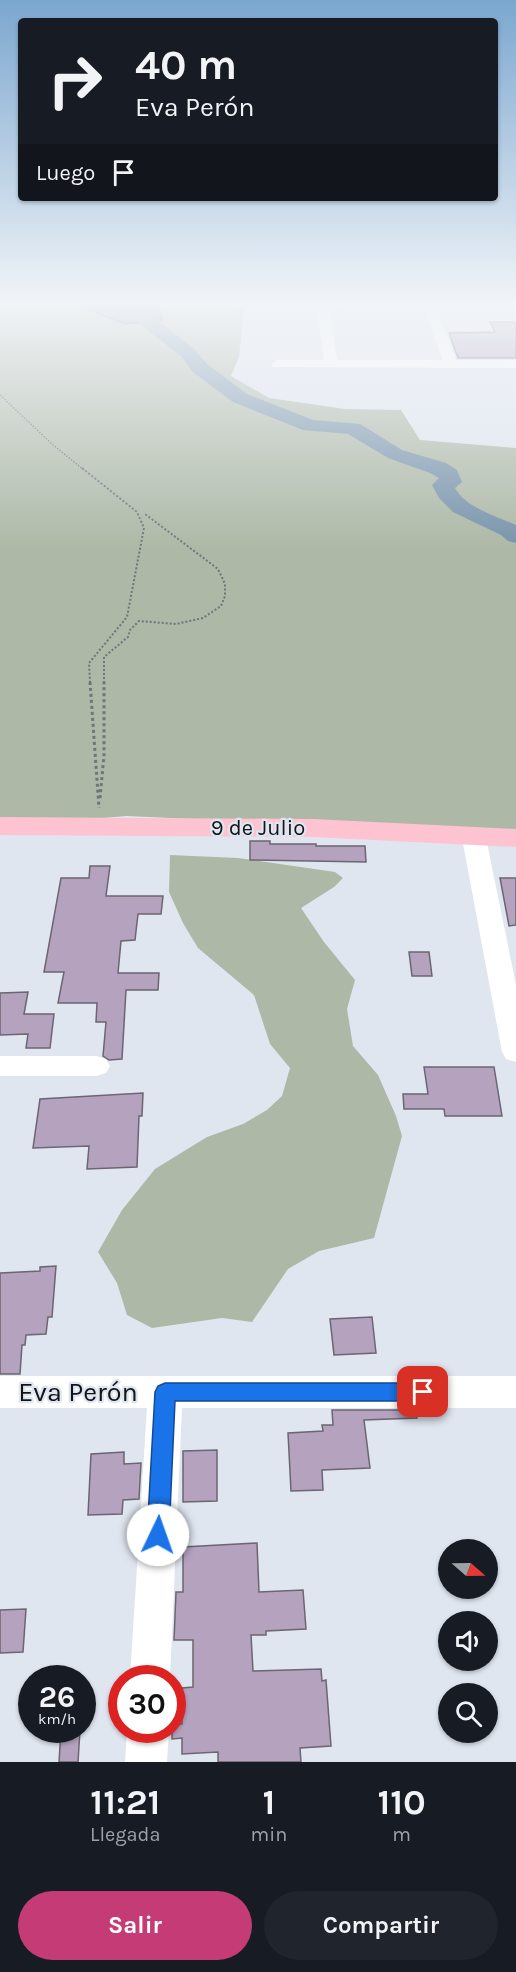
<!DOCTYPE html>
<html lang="es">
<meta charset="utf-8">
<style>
:root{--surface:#171b24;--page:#20242c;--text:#f1f3f6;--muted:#9ea1a6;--accent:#c43b76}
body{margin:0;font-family:Karla,sans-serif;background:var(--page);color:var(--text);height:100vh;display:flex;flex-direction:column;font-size:22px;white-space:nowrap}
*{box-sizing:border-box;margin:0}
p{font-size:20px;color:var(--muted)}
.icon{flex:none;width:33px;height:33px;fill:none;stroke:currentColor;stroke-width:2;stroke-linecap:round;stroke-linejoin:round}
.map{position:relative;height:1762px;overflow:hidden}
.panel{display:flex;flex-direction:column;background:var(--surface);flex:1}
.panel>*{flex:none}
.top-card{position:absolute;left:18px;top:18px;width:480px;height:183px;border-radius:6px;box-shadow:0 2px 4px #0004;background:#171b24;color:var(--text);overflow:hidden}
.needle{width:39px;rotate:110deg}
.buttons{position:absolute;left:438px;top:1539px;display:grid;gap:12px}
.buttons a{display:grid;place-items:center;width:60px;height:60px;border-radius:50%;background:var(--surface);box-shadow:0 2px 4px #0004;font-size:30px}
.speed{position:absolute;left:18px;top:1665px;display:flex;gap:12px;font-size:30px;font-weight:700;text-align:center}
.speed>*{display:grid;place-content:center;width:78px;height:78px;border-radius:50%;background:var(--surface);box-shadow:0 2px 4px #0004;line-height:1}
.speed small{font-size:15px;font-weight:400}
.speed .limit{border:9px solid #d22;background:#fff;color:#111}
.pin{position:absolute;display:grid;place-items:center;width:51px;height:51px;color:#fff;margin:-26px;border-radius:12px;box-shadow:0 3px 9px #0006}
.me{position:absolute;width:66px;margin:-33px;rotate:3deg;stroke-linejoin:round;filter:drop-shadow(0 0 4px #0008)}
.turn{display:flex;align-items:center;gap:21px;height:126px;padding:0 18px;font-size:27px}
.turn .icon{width:78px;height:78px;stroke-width:2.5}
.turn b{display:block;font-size:42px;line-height:51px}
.then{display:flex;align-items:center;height:57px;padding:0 18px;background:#0003;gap:12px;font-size:22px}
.eta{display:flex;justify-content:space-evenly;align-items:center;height:102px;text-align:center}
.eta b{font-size:36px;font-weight:700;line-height:42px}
.button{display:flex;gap:12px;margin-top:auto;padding:12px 18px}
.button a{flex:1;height:69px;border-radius:36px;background:var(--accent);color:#fff;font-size:24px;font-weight:700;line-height:69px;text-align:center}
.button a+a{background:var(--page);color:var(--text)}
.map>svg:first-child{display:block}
.green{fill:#adb8a6}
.water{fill:#7893aa;stroke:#596d7e;stroke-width:1.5}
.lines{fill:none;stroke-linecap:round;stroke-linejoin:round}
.river{fill:#7893aa;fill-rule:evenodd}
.building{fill:#b4a2bf;stroke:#6b666f;stroke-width:1.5}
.path-far2{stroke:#70747b;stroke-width:1.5;stroke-dasharray:1.5 1.5;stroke-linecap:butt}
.path-far1{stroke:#70747b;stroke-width:2;stroke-dasharray:2 2;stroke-linecap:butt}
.path{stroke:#70747b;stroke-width:3;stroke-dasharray:3 3;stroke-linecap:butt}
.minor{fill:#fff;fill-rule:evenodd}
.major{fill:#fec3d1;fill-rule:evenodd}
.route{fill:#1a73e8;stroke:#114b97;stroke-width:1.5}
.labels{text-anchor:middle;stroke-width:4.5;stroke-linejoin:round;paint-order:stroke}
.street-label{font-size:22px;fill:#121418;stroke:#e0e6f0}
.near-street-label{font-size:27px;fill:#121418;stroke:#e0e6f0}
</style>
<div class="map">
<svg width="516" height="1762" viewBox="0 0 516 1762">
<rect width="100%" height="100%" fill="#e0e6f0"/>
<path class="green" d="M 0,303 L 73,303 L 125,324 L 161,320 L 159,303 L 217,303 L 244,307 L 239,357 L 231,376 L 269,398 L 345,409 L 401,410 L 420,440 L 516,448 L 516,836 L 466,831 L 126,816 L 0,827 Z
M 170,855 L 238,858 L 335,872 L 343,878 L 334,887 L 301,908 L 324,942 L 355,980 L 347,1009 L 353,1046 L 378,1075 L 396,1116 L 402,1136 L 374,1238 L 319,1251 L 288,1269 L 252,1322 L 222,1318 L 152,1328 L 127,1315 L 117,1283 L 98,1252 L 122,1210 L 155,1169 L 207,1137 L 243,1124 L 267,1110 L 282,1096 L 290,1068 L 270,1044 L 254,995 L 198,948 L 183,923 L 169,892 Z"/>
<path class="water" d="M 73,303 L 159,303 L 162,320 L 125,324 Z"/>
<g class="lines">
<path class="river" d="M 147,316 L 153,317 L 193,348 L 207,364 L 247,394 L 313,420 L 360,424 L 402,450 L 446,463 L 457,470 L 462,482 L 455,488 C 466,508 496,516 516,525 L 516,543 L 508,541 L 501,535 L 453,512 L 439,498 L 432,485 L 439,478 L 430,473 L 388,458 L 348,434 L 303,430 L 233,402 L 193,372 L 181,356 L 141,325 L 138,321 L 141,317 Z"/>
</g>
<path class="building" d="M 490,322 L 516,322 L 516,358 L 458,358 L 449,333 L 495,332 Z
M 250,841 L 270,841 L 270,844 L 316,844 L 316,846 L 365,846 L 366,862 L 250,860 Z
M 90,866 L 110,866 L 106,896 L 163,896 L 161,914 L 138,914 L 135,940 L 121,941 L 118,973 L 159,973 L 158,990 L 126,990 L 122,1059 L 109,1060 L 103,1056 L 106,1022 L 96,1022 L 97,1003 L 58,1003 L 64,972 L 44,972 L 61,878 L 89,878 Z
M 500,878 L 516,878 L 516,925 L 509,926 Z
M 409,952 L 429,952 L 432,976 L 412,976 Z
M 28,992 L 24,1014 L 54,1014 L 50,1048 L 26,1048 L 28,1034 L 0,1035 L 0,993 Z
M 424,1067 L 494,1067 L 502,1116 L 445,1116 L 444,1109 L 404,1109 L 403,1094 L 428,1094 Z
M 143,1093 L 142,1116 L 139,1116 L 137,1167 L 87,1169 L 89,1146 L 33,1148 L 40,1099 Z
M 56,1266 L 52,1317 L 48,1317 L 46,1334 L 26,1335 L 25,1345 L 22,1345 L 20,1374 L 0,1374 L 0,1273 L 40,1271 L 40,1267 Z
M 372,1317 L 376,1353 L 334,1355 L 330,1319 Z
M 332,1410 L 416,1410 L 417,1418 L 364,1420 L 370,1468 L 322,1470 L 323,1490 L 291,1491 L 288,1433 L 323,1431 L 322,1425 L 333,1425 Z
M 217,1450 L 217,1501 L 183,1502 L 183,1451 Z
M 124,1452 L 124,1464 L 141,1463 L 139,1499 L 123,1500 L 122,1514 L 88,1515 L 91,1454 Z
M 257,1543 L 259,1592 L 303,1590 L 306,1629 L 266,1631 L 266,1635 L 251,1635 L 253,1671 L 321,1669 L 322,1681 L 326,1680 L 331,1746 L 300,1748 L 301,1762 L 218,1762 L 218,1752 L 182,1754 L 182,1738 L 172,1739 L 172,1724 L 182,1724 L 182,1688 L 193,1687 L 193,1640 L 174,1640 L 176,1592 L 183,1592 L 183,1547 Z
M 26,1609 L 23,1652 L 0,1653 L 0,1610 Z
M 61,1730 L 80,1730 L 78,1762 L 59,1762 Z"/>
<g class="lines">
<path class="path-far2" d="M 281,303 L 308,307
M 0,395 L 53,445 L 84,470"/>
<path class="path-far1" d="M 82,468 L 137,512 L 144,528 L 127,617 L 89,663 L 90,683
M 104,683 L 104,657 L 128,637 L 130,630 L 139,621 L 176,624 L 203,618 L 221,606 L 225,596 L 225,584 L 218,569 L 145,514"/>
<path class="path" d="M 90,682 L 99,808
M 100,798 L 104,755 L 104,682"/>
<path class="minor" d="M 319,303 L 516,303 L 516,311 L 437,311 L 456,360 L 516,360 L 516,368 L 273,367 L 271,364 L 278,360 L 324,360 L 317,307 ZM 329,307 L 375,312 L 425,311 L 443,360 L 337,360 Z
M 474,831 L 482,833 L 486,838 L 516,985 L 516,1062 L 506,1059 L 502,1052 L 462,838 L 466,833 Z
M 0,1056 L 96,1056 L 106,1059 L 110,1066 L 106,1073 L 96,1076 L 0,1076 Z
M 0,1376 L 516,1376 L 516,1408 L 182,1408 L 170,1678 L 130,1678 L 147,1408 L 0,1408 Z
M 127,1730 L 169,1730 L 167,1762 L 125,1762 Z"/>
<path class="major" d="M 0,817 L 313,819 L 516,829 L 516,847 L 313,837 L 0,835 Z"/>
</g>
<linearGradient id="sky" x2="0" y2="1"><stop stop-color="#7ba7cf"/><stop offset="0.55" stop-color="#f1f4f8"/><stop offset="1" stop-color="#f1f4f8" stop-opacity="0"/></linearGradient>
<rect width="516" height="550" fill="url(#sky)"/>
<path class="route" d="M 165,1383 L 423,1383 L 430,1386 L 432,1392 L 430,1399 L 423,1401 L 175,1401 L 169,1535 L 165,1543 L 158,1546 L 150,1543 L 147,1535 L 155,1392 L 158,1386 Z"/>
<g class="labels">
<g class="street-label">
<text x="258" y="835">9 de Julio</text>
</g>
<g class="near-street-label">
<text x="78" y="1401">Eva Perón</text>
</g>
</g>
</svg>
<div class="buttons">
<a><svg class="needle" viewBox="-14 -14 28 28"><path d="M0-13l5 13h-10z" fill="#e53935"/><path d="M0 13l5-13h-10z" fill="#9ea1a6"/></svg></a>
<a><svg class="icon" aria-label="sound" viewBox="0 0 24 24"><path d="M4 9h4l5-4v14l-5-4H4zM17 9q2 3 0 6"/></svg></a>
<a><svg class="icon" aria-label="search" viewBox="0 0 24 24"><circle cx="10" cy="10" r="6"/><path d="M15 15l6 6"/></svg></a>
</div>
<div class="speed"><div>26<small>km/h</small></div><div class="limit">30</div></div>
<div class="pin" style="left:423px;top:1392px;background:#d93025"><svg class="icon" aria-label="arrive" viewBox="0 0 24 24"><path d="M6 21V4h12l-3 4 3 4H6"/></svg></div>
<svg class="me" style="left:158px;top:1535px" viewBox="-20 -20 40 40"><circle r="19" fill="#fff"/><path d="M0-13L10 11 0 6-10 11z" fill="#1a73e8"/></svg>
<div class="top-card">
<div class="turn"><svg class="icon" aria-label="right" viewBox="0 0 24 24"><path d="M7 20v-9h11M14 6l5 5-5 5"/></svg><div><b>40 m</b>Eva Perón</div></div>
<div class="then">Luego<svg class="icon" aria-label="arrive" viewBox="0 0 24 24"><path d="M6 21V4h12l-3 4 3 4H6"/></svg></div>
</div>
</div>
<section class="panel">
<div class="eta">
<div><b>11:21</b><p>Llegada</p></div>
<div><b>1</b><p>min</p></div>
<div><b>110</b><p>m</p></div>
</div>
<div class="button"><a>Salir</a><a>Compartir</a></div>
</section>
